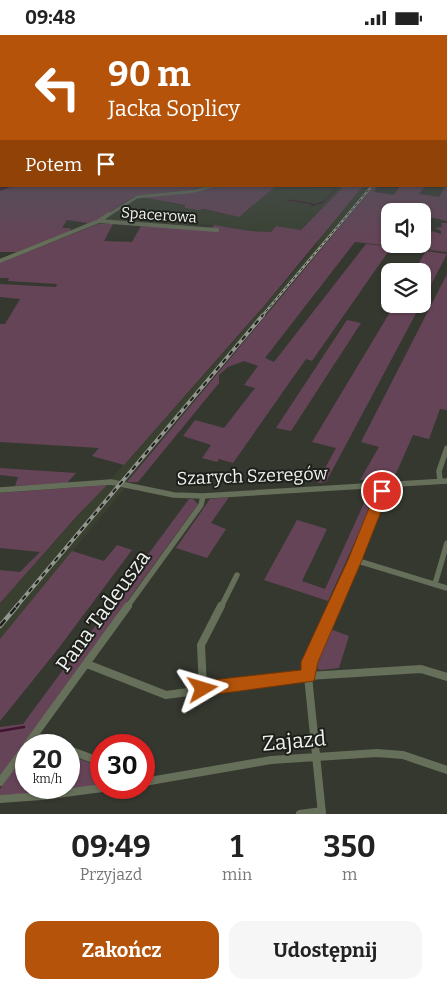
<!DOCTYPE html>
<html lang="pl">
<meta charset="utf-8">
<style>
:root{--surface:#fff;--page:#f6f6f6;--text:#222;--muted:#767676;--accent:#b45309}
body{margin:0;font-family:Bitter,serif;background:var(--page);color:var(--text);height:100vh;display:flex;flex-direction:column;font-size:19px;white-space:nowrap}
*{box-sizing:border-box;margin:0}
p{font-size:16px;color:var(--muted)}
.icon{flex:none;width:28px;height:28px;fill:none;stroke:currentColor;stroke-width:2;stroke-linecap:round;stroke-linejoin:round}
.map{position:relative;height:779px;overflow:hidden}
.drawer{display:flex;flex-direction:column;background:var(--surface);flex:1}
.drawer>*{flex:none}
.hud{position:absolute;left:0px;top:0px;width:448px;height:152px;box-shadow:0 1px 4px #0004;background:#b45309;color:#fff;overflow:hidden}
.controls{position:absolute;left:381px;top:168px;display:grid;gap:10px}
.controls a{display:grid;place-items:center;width:50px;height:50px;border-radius:10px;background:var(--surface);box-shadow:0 1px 4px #0004;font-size:25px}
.speed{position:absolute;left:15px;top:699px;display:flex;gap:10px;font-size:25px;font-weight:700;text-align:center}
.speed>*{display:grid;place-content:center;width:65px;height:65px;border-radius:50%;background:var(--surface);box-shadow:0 1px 4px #0004;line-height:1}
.speed small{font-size:12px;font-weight:400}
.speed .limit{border:8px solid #d22;background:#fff;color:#111}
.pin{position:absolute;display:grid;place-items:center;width:42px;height:42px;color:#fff;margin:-21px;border:2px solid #fff;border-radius:50%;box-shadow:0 1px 5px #0007}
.me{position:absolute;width:55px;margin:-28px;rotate:83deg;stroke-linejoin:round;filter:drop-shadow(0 0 4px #0008)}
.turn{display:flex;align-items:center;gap:18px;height:105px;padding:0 25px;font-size:22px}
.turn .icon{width:65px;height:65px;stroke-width:2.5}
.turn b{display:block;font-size:35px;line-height:42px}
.then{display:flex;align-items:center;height:48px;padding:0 25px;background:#0003;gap:10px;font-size:19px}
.eta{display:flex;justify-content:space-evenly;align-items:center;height:85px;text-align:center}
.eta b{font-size:30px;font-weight:700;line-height:35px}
.button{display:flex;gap:10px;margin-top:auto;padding:10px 25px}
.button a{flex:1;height:58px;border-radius:15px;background:var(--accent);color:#fff;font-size:20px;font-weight:700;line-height:58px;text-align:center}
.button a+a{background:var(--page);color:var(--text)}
.status{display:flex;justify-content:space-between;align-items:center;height:35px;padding:0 25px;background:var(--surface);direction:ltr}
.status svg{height:14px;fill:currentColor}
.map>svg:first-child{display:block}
.built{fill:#394030}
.green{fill:#664458}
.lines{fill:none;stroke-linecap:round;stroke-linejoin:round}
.stream-far1{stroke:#411431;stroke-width:1}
.stream{stroke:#411431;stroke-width:2.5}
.river{fill:#411431;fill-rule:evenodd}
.street-far3{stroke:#666f59;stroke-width:3}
.street-far2{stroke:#666f59;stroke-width:4}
.street-far1{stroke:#666f59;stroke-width:5.5}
.street{stroke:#666f59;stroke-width:8}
.rail-far2-casing{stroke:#93968e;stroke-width:2.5}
.rail-far1-casing{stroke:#93968e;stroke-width:4}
.rail-casing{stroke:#93968e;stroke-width:4.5}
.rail-far2{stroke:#1d1f1b;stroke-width:1;stroke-dasharray:3;stroke-linecap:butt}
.rail-far1{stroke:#1d1f1b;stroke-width:2;stroke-dasharray:5;stroke-linecap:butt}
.rail{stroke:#1d1f1b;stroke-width:2.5;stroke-dasharray:8;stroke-linecap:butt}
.route{fill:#b45309;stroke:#753606}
.labels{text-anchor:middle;stroke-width:4;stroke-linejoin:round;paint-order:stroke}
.far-street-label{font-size:15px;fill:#f0f3ed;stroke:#1d1f1b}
.street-label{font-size:18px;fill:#f0f3ed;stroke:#1d1f1b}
.near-street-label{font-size:21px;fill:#f0f3ed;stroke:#1d1f1b}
</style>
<div class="status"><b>09:48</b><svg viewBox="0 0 49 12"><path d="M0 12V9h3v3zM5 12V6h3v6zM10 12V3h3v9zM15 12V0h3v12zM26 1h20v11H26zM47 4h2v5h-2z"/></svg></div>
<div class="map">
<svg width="447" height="779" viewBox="0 0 447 779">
<rect width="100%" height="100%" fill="#35382f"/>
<path class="built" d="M 276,151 L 342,153 L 301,195 L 276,191 L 271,197 L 250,196 L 214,190 L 189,189 L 187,191 L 177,190 L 109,185 L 107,183 L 141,162 L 239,182 Z
M 363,151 L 374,151 L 150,418 L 128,445 L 125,453 L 0,604 L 0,568 L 229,312 L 316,211 L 318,204 Z"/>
<path class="green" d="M 0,105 L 1,151 L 207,151 L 189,155 L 135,161 L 96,186 L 75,194 L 88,188 L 67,185 L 62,193 L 71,193 L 70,196 L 17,217 L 0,217 Z
M 447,148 L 447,186 L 434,183 L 426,183 L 423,189 L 422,176 L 390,176 L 390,209 L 422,209 L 423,199 L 432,196 L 441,199 L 441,196 L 435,193 L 442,192 L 441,188 L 447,188 L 447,217 L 355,207 L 265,323 L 274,327 L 366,209 L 385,211 L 383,216 L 390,214 L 312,326 L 306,324 L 233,428 L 219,424 L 217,427 L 202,423 L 211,410 L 183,401 L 195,385 L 224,393 L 255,353 L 244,350 L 258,331 L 244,326 L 228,332 L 219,340 L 219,348 L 138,447 L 127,447 L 374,151 L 378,151 L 374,157 L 394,160 L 399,152 L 392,151 L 425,151 L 419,159 L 439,162 Z
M 216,151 L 276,151 L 239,182 L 204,174 L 198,175 L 185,173 L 185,170 L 141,162 L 198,156 Z
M 331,151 L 363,151 L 264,271 L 124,430 L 92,421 L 99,413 L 0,407 L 0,289 L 5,289 L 20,264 L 0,262 L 0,249 L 56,252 L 57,249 L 8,246 L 9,243 L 0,243 L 0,228 L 98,189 L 113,189 L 104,206 L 132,207 L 141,191 L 211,194 L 214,190 L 250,196 L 271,197 L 276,191 L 301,195 L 342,153 Z
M 426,216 L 447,219 L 423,265 L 422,236 L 414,236 Z
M 447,239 L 447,375 L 440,374 L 429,404 L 413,400 L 394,443 L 360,445 L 379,412 L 361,407 Z
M 395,269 L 421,269 L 326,447 L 317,448 L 336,413 L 312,407 Z
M 347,285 L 361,288 L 291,396 L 276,393 Z
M 0,433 L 76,438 L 67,448 L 15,451 L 18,442 L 0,440 Z
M 107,450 L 77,481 L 0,568 L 0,535 L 20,537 L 40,517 L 0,513 L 0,458 Z
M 370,455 L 376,460 L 328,566 L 264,545 L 297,485 L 327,494 L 302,546 L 325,554 Z
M 229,462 L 211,488 L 226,494 L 207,523 L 176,513 L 210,464 Z
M 189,464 L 193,464 L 198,469 L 0,741 L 0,692 L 23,689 Z
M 117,510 L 132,515 L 58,614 L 0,686 L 0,604 L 72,516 L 104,526 Z
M 330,594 L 349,601 L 339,633 L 321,635 L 315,633 L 313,629 Z
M 26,718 L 26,752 L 69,752 L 69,720 L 101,732 L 101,750 L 29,759 L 0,760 L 0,754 Z"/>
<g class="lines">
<path class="stream-far1" d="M 329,161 L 336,154
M 288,165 L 294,166
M 295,166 L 313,169
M 311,171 L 323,167 L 329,161"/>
<path class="stream" d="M 0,696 L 24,692"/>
<path class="river" d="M 11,151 L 10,152 L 0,156 L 0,152 Z"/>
<path class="street-far3" d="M 107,181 L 137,162 L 195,156 L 212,151"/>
<path class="street-far2" d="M 99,186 L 217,195
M 0,226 L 99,186 L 109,179"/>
<path class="street-far1" d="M 440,446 L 439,436 L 447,413
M 0,455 L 111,447 L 174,460 L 203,461 L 447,446
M 355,525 L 447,553
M 435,549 L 447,508
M 127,572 L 201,470 L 203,461
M 221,572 L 237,540
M 334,572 L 382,459 L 381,450"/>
<path class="street" d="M 87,629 L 166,660 L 308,641 L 421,634 L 447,642
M 203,654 L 201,610 L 221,571
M 34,701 L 56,710
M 27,710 L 128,571
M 69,715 L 101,727
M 0,747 L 26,712
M 144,747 L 271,725 L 377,718 L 403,720 L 447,735
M 0,764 L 42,761 L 110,752
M 300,779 L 322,776
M 322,779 L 308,641 L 310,627 L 334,571"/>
<g class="rail-far2-casing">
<path id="rail-far2" d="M 262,281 L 372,151"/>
</g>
<g class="rail-far1-casing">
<path id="rail-far1" d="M 16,572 L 263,280"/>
</g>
<g class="rail-casing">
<path id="rail" d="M 0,591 L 17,571"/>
</g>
<use href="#rail-far2" class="rail-far2"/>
<use href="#rail-far1" class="rail-far1"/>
<use href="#rail" class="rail"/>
</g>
<linearGradient id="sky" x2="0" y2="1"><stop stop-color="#1d1f1a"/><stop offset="0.48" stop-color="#4b5358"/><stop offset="1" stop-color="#4b5358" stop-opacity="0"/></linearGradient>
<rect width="447" height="210" fill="url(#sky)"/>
<path class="route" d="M 382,452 L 389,456 L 362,525 L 318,627 L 314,646 L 203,661 L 197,659 L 194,654 L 197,649 L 203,646 L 301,635 L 301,627 L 348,525 L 376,456 Z"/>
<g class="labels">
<g class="far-street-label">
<text transform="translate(159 180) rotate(4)" y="5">Spacerowa</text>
</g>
<g class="street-label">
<text transform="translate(252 441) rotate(-2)" y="6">Szarych Szeregów</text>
</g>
<g class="near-street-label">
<text transform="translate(103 576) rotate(-54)" y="7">Pana Tadeusza</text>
<text transform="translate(294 706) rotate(-5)" y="7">Zajazd</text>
</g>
</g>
</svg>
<div class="controls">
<a><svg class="icon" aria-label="sound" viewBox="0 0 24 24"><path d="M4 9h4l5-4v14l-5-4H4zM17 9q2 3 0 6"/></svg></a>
<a><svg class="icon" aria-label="layers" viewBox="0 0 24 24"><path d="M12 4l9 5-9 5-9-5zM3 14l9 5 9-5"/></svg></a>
</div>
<div class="speed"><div>20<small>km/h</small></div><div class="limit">30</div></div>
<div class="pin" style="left:382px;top:456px;background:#d93025"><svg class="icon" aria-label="arrive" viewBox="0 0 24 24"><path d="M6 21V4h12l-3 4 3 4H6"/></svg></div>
<svg class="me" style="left:203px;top:654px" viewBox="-20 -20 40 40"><path d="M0-17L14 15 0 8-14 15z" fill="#b45309" stroke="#fff" stroke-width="4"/></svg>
<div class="hud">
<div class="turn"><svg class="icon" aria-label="left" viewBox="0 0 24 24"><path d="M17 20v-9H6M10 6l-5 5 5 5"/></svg><div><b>90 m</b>Jacka Soplicy</div></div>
<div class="then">Potem<svg class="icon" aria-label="arrive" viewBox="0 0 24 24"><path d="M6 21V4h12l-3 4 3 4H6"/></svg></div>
</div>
</div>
<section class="drawer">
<div class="eta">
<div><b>09:49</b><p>Przyjazd</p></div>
<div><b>1</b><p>min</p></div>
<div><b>350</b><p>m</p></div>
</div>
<div class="button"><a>Zakończ</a><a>Udostępnij</a></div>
</section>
